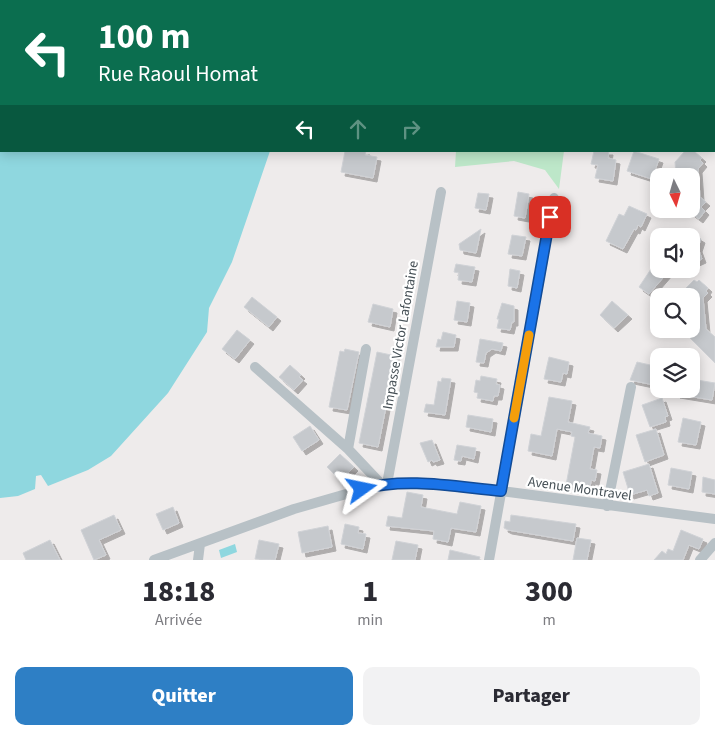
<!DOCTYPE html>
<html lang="fr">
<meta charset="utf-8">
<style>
:root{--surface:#fff;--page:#f2f2f3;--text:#2b2b33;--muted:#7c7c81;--accent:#2e7fc5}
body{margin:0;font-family:"Source Sans 3",sans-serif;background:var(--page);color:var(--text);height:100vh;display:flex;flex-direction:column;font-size:19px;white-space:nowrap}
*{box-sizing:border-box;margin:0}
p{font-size:16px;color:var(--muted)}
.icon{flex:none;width:28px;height:28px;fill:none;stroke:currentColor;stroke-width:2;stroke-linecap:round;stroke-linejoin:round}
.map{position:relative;height:560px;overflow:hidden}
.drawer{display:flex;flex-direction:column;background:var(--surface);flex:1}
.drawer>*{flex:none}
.banner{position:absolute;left:0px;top:0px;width:715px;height:152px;box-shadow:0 2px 12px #0003;background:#0b6e4f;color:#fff;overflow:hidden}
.needle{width:32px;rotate:175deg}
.controls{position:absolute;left:650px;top:168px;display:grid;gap:10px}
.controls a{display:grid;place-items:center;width:50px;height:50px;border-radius:10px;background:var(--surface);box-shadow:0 2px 12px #0003;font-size:25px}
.pin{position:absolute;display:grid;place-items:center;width:42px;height:42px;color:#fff;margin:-21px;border-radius:10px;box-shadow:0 2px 8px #0006}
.me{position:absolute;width:55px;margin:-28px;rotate:78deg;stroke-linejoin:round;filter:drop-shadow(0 0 4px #0008)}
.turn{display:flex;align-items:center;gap:18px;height:105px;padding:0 15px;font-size:22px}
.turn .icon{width:65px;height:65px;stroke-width:2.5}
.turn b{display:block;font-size:35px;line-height:42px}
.lanes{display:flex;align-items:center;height:48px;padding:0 15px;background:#0003;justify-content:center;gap:25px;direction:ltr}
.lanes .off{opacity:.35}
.eta{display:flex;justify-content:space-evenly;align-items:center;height:85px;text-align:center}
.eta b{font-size:30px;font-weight:800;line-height:35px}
.cta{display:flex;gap:10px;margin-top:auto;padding:10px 15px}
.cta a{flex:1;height:58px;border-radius:10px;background:var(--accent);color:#fff;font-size:20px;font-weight:800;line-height:58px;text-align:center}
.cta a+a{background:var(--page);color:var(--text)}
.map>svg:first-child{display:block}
.green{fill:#bde7c9}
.water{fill:#8fd7df}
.building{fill:#c6c9cd;stroke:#d0d2d6;filter:url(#shadow)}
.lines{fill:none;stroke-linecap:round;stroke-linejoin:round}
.minor{stroke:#b8c1c6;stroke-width:10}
.route-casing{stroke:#114b97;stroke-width:12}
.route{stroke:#1a73e8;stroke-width:9}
.slow{stroke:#f59e0b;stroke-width:9}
.labels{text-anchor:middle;stroke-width:4.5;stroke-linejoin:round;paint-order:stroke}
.street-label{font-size:14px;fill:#465056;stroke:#fff}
</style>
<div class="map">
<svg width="715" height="560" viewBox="0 0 715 560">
<defs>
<filter id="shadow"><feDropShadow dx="4" dy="4" stdDeviation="0" flood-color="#0004"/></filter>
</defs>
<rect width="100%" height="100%" fill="#eeebeb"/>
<path class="green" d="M 456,151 L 564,151 L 559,189 L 545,170 L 514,161 L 455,167 Z"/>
<path class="water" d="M 0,0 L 365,0 L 1,1 L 1,151 L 270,151 L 232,262 L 209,308 L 207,332 L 168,393 L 111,456 L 88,470 L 48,486 L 41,475 L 36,476 L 35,489 L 18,496 L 0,498 Z
M 235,544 L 237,552 L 221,558 L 219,550 Z"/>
<path class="building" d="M 345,151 L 366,151 L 365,155 L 377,157 L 373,178 L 341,172 Z
M 594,151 L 609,151 L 608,158 L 616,160 L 613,181 L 595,178 L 598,165 L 591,164 Z
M 634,151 L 659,159 L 652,179 L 627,171 Z
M 685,151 L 694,151 L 702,158 L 700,160 L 703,163 L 698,169 L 700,197 L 706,202 L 701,207 L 705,211 L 699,219 L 691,213 L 691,176 L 676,176 L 675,162 Z
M 518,192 L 529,194 L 525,218 L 514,216 Z
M 478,193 L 489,194 L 486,210 L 475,208 Z
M 629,206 L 647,214 L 641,227 L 638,225 L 636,230 L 634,229 L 623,249 L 606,241 L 619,214 L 624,216 Z
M 481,229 L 476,253 L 460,250 L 459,244 Z
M 691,233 L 701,239 L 698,248 L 702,259 L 691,264 Z
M 512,235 L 526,237 L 522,256 L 508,254 Z
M 655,263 L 659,269 L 668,272 L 649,294 L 639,287 Z
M 456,264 L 475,267 L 472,282 L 458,280 L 459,273 L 454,272 Z
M 510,269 L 520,271 L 517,288 L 508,286 Z
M 694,280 L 697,282 L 699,280 L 708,288 L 706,291 L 708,293 L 703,298 L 706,329 L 715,337 L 715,363 L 686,334 L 685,329 L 691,329 L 691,296 L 678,296 Z
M 252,297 L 277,317 L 269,327 L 244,307 Z
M 457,301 L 470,303 L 467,322 L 454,320 Z
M 612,301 L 628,315 L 614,328 L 600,315 Z
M 502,303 L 514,306 L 514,322 L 512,322 L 510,330 L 497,328 L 499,319 L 497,319 Z
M 373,304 L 393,309 L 390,327 L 368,322 Z
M 237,330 L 250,340 L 235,359 L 222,349 Z
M 443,332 L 456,335 L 454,347 L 436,347 L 438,339 L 441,340 Z
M 480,339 L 503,343 L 501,351 L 492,349 L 486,353 L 484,363 L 476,362 Z
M 345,349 L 359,352 L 347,410 L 329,407 L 340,351 L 344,352 Z
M 377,352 L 396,356 L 378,447 L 359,443 Z
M 549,357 L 569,362 L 567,374 L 563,373 L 561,382 L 544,379 Z
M 637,362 L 659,367 L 659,386 L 630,380 Z
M 290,365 L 301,375 L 299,377 L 303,380 L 294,390 L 279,377 Z
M 481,376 L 497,379 L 496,384 L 500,385 L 498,396 L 494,396 L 493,401 L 477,398 L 478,393 L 474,392 L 476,380 L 480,381 Z
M 442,378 L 451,379 L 445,415 L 424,412 L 426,404 L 434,405 L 438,381 L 441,382 Z
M 691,379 L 715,383 L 712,400 L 676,394 L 691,389 Z
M 549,397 L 572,401 L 568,422 L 590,427 L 588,433 L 602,436 L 600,448 L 594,447 L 590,469 L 597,470 L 595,481 L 591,480 L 590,488 L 566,485 L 575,437 L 571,436 L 572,432 L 557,429 L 552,456 L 528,451 L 531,434 L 541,436 Z
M 662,398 L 668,416 L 665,417 L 666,422 L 650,427 L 642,405 Z
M 468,415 L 493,419 L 491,432 L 466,427 Z
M 683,418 L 701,422 L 696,445 L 678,442 Z
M 310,426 L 319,440 L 302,451 L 293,437 Z
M 656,429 L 664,455 L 645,462 L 636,435 Z
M 432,440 L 440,460 L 433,462 L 432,460 L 428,462 L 420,443 Z
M 457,445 L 476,448 L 474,459 L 462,456 L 461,461 L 454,460 Z
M 340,454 L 354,467 L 348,473 L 350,475 L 343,483 L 327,467 Z
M 649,464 L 658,493 L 649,496 L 647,490 L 630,495 L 623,472 Z
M 671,468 L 692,472 L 689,489 L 668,485 Z
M 703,477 L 715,480 L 715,494 L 702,492 Z
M 407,492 L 423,495 L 421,507 L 457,514 L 460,502 L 481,506 L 476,532 L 451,528 L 448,542 L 433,539 L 434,531 L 386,526 L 388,516 L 402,518 Z
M 173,507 L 179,523 L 163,530 L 156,514 Z
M 114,515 L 121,530 L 99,540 L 106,555 L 94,560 L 81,530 Z
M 511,515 L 576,524 L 573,541 L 508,530 L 504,528 L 505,521 L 510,522 Z
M 345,524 L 359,527 L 358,533 L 366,534 L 363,549 L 341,544 Z
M 328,526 L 332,547 L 302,553 L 298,532 Z
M 681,530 L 703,539 L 699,549 L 689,545 L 683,560 L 654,560 L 662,551 L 666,554 L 668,549 L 673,551 Z
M 577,538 L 591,540 L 587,560 L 573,560 Z
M 50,540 L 60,560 L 26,560 L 23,553 Z
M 259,540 L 279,544 L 275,560 L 255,559 Z
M 396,541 L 418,545 L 415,560 L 392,560 Z
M 450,550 L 480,557 L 479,560 L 448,560 Z"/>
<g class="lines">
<path class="minor" d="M 714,141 L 715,142
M 366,349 L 348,449 L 381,484
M 255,367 L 348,449
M 387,484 L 441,192
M 607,506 L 631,387
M 154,560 L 294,509 L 381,484 L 416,483 L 501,491 L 715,519
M 198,560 L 200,544
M 489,560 L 554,198
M 700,560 L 715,543"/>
</g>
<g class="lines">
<g class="route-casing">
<path id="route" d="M 362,489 C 407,477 456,487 501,491 L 550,217"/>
</g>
<use href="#route" class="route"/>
<path class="slow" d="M 514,418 L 529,335"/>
</g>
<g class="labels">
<g class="street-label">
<text transform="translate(400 335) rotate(-80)" y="5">Impasse Victor Lafontaine</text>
<text transform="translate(580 488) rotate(8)" y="5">Avenue Montravel</text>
</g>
</g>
</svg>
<div class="controls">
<a><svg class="needle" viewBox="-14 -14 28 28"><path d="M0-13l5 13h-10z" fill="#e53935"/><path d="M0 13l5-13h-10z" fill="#7c7c81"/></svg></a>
<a><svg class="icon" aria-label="sound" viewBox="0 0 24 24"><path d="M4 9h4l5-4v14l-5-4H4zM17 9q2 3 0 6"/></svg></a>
<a><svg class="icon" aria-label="search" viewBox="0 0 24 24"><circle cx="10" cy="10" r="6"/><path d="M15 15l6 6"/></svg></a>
<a><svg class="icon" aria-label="layers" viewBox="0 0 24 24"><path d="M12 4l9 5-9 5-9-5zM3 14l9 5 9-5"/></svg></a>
</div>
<div class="pin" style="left:550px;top:217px;background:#d93025"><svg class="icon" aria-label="arrive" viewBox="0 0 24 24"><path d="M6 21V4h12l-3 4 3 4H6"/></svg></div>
<svg class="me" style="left:362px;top:489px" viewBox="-20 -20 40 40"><path d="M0-17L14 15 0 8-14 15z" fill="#1a73e8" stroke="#fff" stroke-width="4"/></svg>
<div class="banner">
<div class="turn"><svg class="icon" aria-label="left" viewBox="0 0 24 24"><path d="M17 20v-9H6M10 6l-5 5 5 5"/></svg><div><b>100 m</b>Rue Raoul Homat</div></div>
<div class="lanes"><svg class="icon" aria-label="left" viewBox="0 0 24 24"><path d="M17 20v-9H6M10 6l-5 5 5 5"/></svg><svg class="icon off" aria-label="ahead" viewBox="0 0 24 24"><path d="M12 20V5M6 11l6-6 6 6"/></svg><svg class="icon off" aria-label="right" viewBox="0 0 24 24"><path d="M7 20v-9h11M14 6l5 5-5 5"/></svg></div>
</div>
</div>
<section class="drawer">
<div class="eta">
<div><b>18:18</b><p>Arrivée</p></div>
<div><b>1</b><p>min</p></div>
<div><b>300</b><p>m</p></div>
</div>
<div class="cta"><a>Quitter</a><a>Partager</a></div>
</section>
